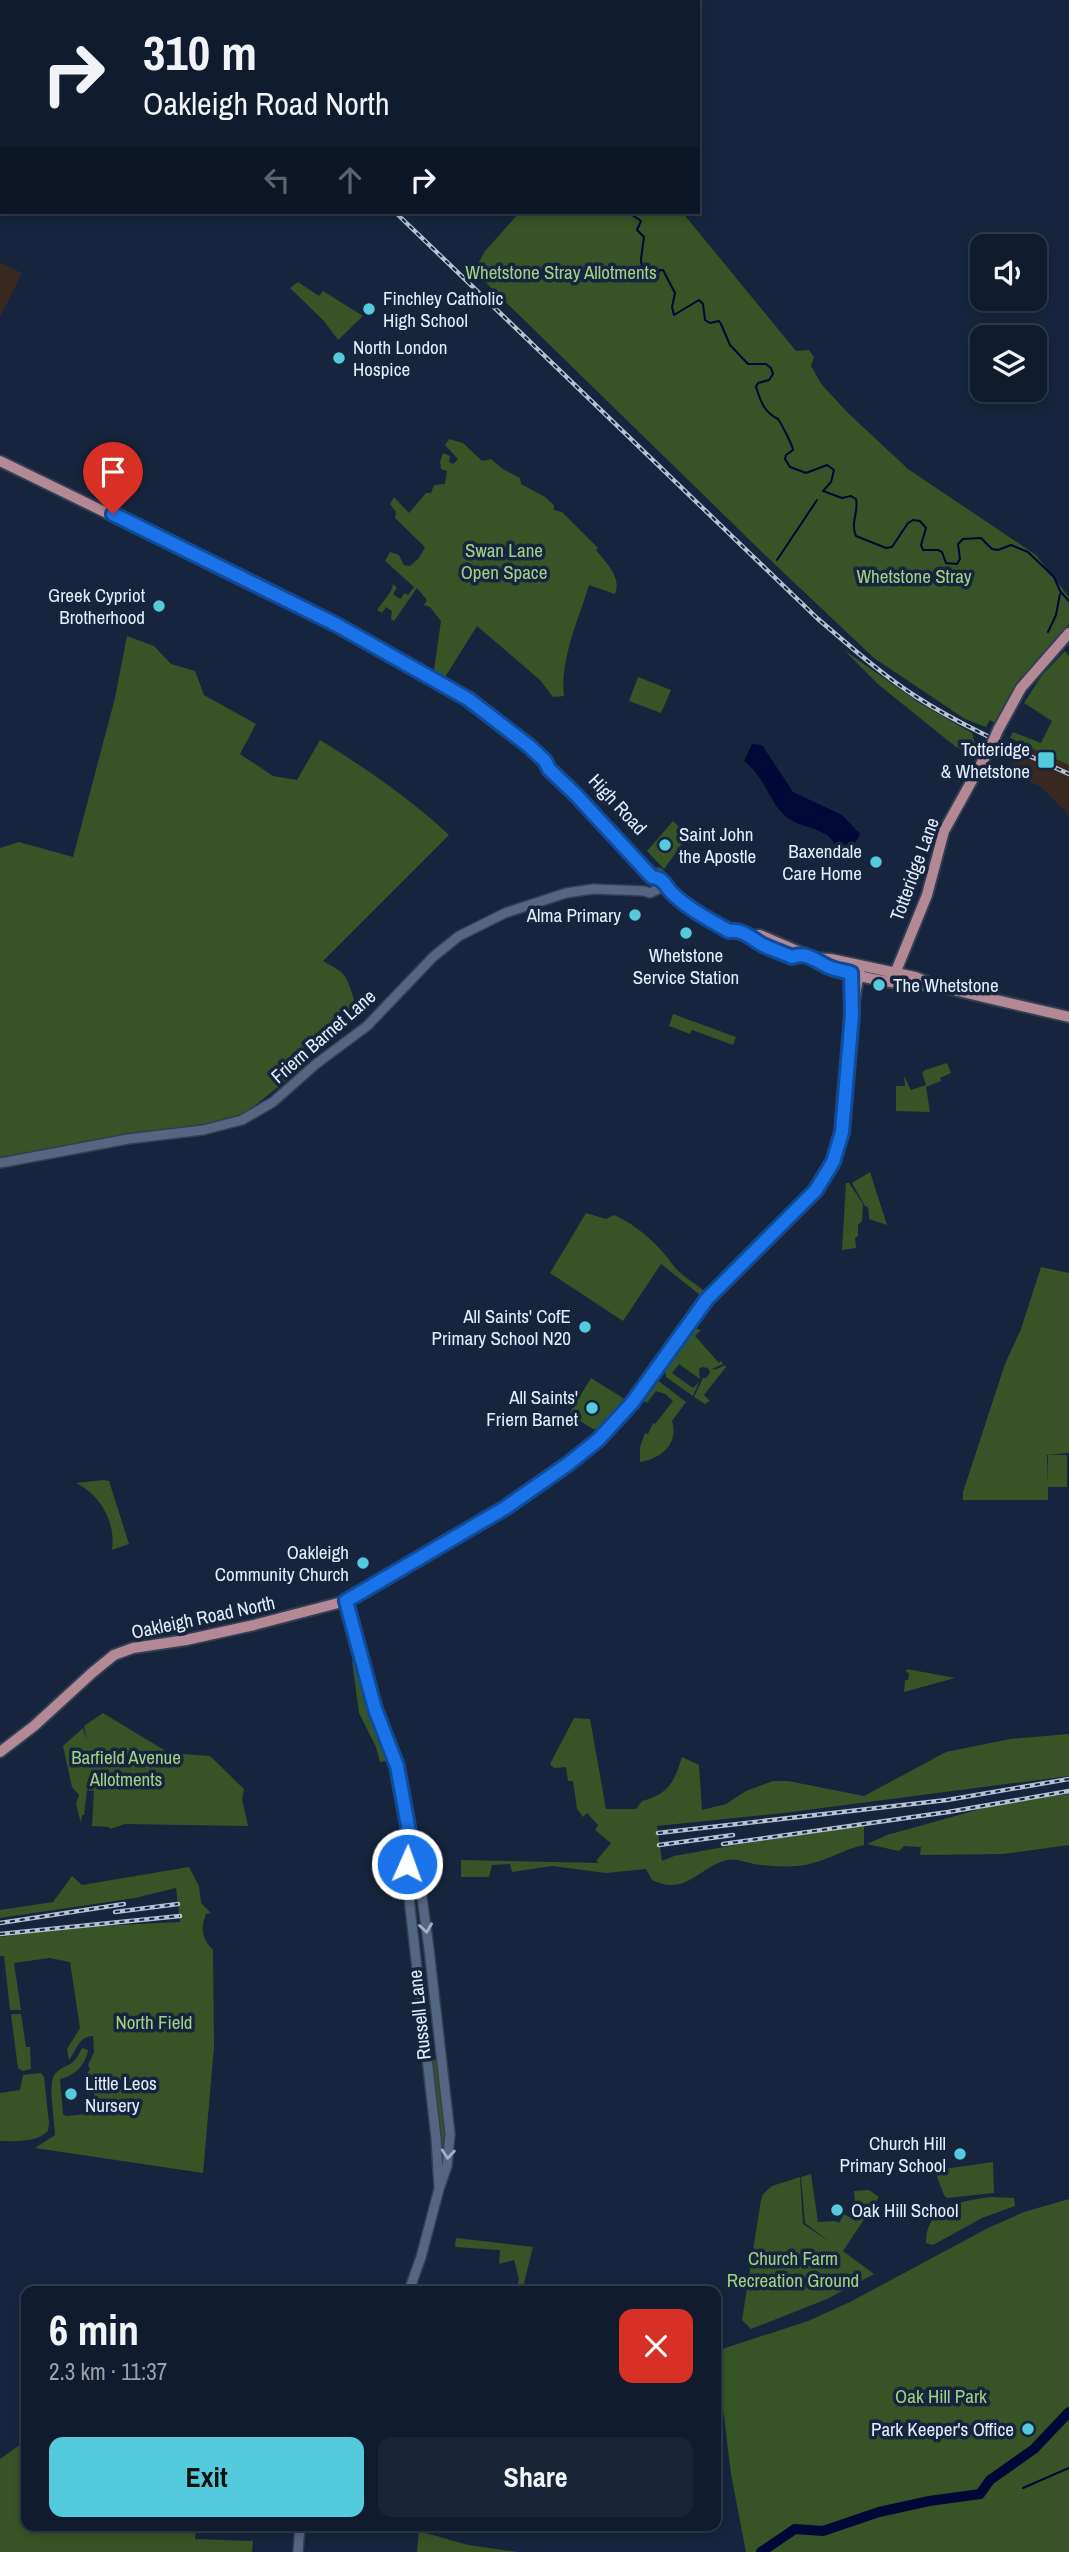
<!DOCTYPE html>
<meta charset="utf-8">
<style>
:root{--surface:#101c2e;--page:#192536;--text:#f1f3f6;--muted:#9ca1aa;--line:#303a4a;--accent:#54cadd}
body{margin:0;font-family:"Archivo Narrow",sans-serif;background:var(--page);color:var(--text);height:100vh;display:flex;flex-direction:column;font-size:26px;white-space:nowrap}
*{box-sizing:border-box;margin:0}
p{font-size:23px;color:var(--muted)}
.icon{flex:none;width:38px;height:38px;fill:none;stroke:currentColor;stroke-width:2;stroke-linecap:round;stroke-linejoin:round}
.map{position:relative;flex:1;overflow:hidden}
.side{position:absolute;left:21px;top:2286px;width:700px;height:245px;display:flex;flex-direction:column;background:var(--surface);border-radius:14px;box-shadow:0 4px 10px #0003,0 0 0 2px var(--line)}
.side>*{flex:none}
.hud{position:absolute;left:0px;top:0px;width:700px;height:214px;box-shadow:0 4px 10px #0003,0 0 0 2px var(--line);background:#101c2e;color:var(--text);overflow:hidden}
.tools{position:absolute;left:970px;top:234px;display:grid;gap:14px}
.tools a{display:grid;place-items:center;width:77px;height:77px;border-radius:14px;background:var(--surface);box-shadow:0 4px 10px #0003,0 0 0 2px var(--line);font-size:35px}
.pin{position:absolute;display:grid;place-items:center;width:60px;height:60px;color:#fff;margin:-72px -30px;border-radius:50% 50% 50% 0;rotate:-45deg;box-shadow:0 0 7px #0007}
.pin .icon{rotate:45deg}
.me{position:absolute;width:77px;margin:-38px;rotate:2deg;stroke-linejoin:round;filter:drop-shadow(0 0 5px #0008)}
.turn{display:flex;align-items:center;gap:24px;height:147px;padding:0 28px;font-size:32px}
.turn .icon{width:91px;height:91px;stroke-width:2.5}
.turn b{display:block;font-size:49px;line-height:60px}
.lanes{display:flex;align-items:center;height:66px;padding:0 28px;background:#0003;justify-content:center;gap:35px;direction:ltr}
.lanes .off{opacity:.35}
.round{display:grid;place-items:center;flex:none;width:74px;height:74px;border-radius:14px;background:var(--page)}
.overview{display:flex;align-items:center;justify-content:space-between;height:119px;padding:0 28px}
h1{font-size:42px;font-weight:700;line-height:52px}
.primary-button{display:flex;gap:14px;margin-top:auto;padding:14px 28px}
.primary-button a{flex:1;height:80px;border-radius:14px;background:var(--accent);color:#111;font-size:28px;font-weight:700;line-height:80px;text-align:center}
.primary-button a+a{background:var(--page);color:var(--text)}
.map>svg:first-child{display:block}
.industrial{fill:#392820}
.green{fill:#365426}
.water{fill:#000837}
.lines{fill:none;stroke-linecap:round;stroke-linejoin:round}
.stream{stroke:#000837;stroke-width:2}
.river{stroke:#000837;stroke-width:10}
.secondary-casing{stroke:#343e53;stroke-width:12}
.primary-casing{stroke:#343e53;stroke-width:14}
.secondary{stroke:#556682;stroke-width:9}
.primary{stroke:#b38996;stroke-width:10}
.rail-casing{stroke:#b6c2d3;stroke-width:4.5}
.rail{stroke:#16253d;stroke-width:2;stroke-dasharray:5;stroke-linecap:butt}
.primary-bridge-casing{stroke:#343e53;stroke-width:14;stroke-linecap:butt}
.primary-bridge{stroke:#b38996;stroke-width:10}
.oneway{stroke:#a3b0c6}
.route-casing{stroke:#114b97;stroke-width:18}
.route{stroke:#1a73e8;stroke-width:12}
.poi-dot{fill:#54cadd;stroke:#16253d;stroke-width:2.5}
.labels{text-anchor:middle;stroke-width:7;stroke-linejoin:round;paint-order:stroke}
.park-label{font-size:19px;fill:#9ed383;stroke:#16253d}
.poi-label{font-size:19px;fill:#e3edfd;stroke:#16253d;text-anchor:end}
.street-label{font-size:19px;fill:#e3edfd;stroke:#16253d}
</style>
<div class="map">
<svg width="1069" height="2552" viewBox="0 0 1069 2552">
<rect width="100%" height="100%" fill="#16253d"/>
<path class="industrial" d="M 0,263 L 22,273 L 0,317 Z
M 1025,736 L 1069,757 L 1069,815 L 1041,787 L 1008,771 Z"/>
<path class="green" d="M 520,212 L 682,212 L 796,351 L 809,350 L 814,357 L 811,366 L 822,385 L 848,413 L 908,469 L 1036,555 L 1069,597 L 1069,624 C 1040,655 1015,685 995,723 L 990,720 L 986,727 L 965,719 L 874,658 L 765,555 L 474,271 L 485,251 Z
M 298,282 L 319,296 L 323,291 L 363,316 L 338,340 L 324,321 L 290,288 Z
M 449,439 L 463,443 L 482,461 L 491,459 L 503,469 L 520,478 L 521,484 L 545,497 L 554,505 L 554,510 L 562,512 L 598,548 L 596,550 C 606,563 622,577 615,594 L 589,585 C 578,621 560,659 564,696 L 553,697 L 540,680 L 477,626 L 445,677 L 434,670 L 441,621 L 430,607 L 424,605 L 427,600 L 417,588 L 394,621 L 391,619 L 392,611 L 386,607 L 382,613 L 377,610 L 391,591 L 393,584 L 397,588 L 393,594 L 400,599 L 405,593 L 408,595 L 414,587 L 385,561 L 390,552 L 399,555 L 404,565 L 410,566 L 419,558 L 425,547 L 395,518 L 396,512 L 390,504 L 394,497 L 409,513 L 426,493 L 431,493 L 434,485 L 445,484 L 447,471 L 441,469 L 440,462 L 443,453 L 450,456 L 449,462 L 453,464 L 458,459 L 445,445 Z
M 127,636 L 154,646 L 171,664 L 195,671 L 204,695 L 256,724 L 240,754 L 273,776 L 297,780 L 320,740 C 368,770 407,796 449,835 L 323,961 C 348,975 346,974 355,1003 L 305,1065 L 247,1112 L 201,1127 L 128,1133 L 0,1160 L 0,848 L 19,842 L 73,857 L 115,698 Z
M 844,650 L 918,702 L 972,733 L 977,750 L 974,755 L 956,747 L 879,685 Z
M 1065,651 L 1069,656 L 1069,765 L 1010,738 L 1013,732 L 1041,743 L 1052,721 L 1024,703 L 1042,675 Z
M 638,677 L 671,690 L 661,713 L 629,701 Z
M 673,821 L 688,836 L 664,869 L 647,851 Z
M 673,1014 L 736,1037 L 733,1045 L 692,1030 L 690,1034 L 669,1026 Z
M 947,1063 L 951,1073 L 940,1078 L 941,1081 L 926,1087 L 930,1112 L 896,1111 L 896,1086 L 905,1086 L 904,1076 L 911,1090 L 926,1085 L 922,1073 L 925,1070 Z
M 870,1172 L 887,1225 L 869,1219 L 868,1207 L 865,1206 L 852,1183 Z
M 846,1183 L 849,1183 L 863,1204 L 862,1221 L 858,1225 L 858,1236 L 855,1238 L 856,1248 L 842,1250 Z
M 586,1213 L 606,1219 L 614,1215 C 637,1225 660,1246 673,1265 C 680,1275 695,1283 704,1291 L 700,1295 L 661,1264 L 623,1321 L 550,1273 Z
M 1041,1267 L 1069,1273 L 1069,1453 L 1047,1455 L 1048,1484 L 1048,1455 L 1067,1455 L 1067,1487 L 1048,1487 L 1048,1500 L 963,1500 L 963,1492 L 1005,1364 L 1021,1329 Z
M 694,1328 L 701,1330 L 695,1336 L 719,1363 L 721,1361 L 723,1364 L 710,1370 L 717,1369 L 725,1365 L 726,1367 L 704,1395 L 710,1401 L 705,1404 L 694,1397 L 703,1378 L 706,1378 L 710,1373 L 708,1368 L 702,1367 L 699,1369 L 700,1379 L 679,1364 L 672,1373 L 693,1388 L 699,1382 L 693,1396 L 666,1377 L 665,1370 Z
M 591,1378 L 626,1400 L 599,1428 L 593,1429 L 569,1414 Z
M 656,1379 L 686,1402 L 672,1421 C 679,1444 661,1459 640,1462 L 640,1447 L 645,1433 L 648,1434 L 653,1423 L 655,1424 L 673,1401 L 665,1394 L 656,1391 L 647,1403 L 641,1399 Z
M 103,1480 L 109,1481 L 129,1544 L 112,1550 C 116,1523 101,1495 76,1483 Z
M 357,1660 L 365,1690 L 392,1760 L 380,1762 L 376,1747 L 359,1713 L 352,1661 Z
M 907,1669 L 955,1678 L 904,1692 L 905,1680 L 908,1680 L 909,1673 L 906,1672 Z
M 103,1713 L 169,1753 L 210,1756 L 244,1789 L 242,1799 L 248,1826 L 125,1824 L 110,1829 L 108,1827 L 92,1826 L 94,1791 L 87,1790 L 84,1815 L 82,1815 L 81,1823 L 76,1804 L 79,1795 L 72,1787 L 63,1746 L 83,1728 L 87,1740 L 84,1726 Z
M 574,1718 L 590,1719 L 606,1809 L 636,1809 L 642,1801 C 669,1794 674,1782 682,1757 L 699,1765 L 702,1810 L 726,1804 L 746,1791 L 773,1781 L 788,1781 L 864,1796 L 946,1752 L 1010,1739 L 1069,1734 L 1069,1776 L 784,1813 L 657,1826 L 662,1861 L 674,1856 L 735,1845 L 864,1825 L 864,1845 C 841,1850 822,1864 797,1866 C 783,1867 768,1866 754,1864 C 745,1862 736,1858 727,1860 C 700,1866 686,1897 652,1880 L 646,1869 L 606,1873 L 552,1866 L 512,1872 L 510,1864 L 492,1865 L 489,1877 L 461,1877 L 461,1860 L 599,1863 L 596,1861 L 611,1843 L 595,1830 L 598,1825 L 587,1813 L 583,1817 L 577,1809 L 573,1781 L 568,1781 L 566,1767 L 554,1768 L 550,1764 Z
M 1069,1794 L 1069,1845 L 1003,1854 L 920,1855 L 921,1847 L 904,1846 L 899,1851 L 867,1844 L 887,1835 L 1009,1801 Z
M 189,1867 L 199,1886 L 201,1903 L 211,1913 L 206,1914 C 200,1930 202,1938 213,1950 L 214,2047 L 203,2173 L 35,2148 L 55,2135 C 55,2122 47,2083 55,2074 C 66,2062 72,2070 82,2048 L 88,2050 C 86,2064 75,2076 60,2079 L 63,2114 L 66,2116 L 97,2113 L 91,2075 L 87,2074 L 90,2069 L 88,2065 L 94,2052 L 93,2036 C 79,2036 76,2051 69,2060 L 67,2049 L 80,2028 L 70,1962 L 49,1958 L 14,1963 L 21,2010 L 10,2010 L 4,1956 L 0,1956 L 0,1937 L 57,1928 L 180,1922 L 176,1888 L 135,1898 L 0,1918 L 0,1910 L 53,1902 L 72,1876 L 82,1885 Z
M 13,2014 L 21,2014 L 26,2047 L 30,2047 L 31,2069 L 23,2071 L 18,2068 L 11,2015 Z
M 440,2058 L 448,2132 L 445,2165 L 441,2165 L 432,2060 Z
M 41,2073 L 44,2077 L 49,2123 L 48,2131 C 35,2143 16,2141 0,2141 L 0,2093 L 20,2090 L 23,2075 Z
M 993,2162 L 994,2193 L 947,2198 L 944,2195 L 936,2174 L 944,2169 Z
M 811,2174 L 818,2222 L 835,2221 L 839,2223 L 844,2214 L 856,2221 L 862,2211 L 855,2206 L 854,2191 L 869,2190 L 879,2197 L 843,2251 L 874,2274 L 827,2299 L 751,2329 L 742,2320 L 761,2200 L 763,2194 L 772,2186 L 800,2177 L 803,2224 L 830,2242 L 805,2223 L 801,2177 Z
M 992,2197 L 1014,2198 L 1015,2206 L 982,2218 L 933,2245 L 926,2243 C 925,2206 964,2200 992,2197 Z
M 1069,2199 L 1069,2552 L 746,2552 L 731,2474 L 716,2351 L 808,2321 L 850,2302 L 988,2228 L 1024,2212 Z
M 456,2238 L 533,2247 L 522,2291 L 516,2291 L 519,2279 L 514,2260 L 499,2264 L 500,2250 L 455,2247 Z
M 22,2434 L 26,2434 L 26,2525 L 196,2525 L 195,2539 L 253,2541 L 252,2552 L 0,2552 L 0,2459 L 21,2444 Z
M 419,2531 L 468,2545 L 518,2552 L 417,2552 Z"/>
<path class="water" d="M 752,744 L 762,745 L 793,792 L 842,815 L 860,834 L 851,851 L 842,851 C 836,846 832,839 827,835 C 813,826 794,826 783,814 C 767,797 766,779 744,761 Z"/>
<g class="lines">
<path class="stream" d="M 461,0 L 462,2
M 612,212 L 621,215 L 628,212 L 641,221 L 637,230 L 644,237 L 641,259 L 643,277 L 649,280 L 655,278 L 660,270 L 663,270 L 675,293 L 672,307 L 674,315 L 699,300 L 703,304 L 705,320 L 710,323 L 719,321 L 721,324 L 730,345 L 748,364 L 766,364 L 771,368 L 773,374 L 769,380 L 758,383 L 756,387 C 761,402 764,412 778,419 C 781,423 793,446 793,450 L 786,455 L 785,459 L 790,467 L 806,473 L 827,465 L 834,470 L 831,482 L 823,491 L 842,498 L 851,496 L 856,499 C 859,512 850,523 856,536 L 886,548 L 892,547 L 908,523 L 913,520 L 920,521 L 926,528 L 921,545 L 923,550 L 938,550 L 942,552 L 946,563 L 957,564 L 960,559 L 958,544 L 963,539 L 981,538 L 992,549 L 998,550 L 1011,545 L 1028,552 L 1054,577 L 1060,591 L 1069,601
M 777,560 L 817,500
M 1048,632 L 1056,615 L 1060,594
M 1023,2488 L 1069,2468"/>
<path class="river" d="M 761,2552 L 795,2529 L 823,2531 L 879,2512 L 929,2501 L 980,2494 L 990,2480 L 1034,2449 L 1069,2412"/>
<g class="secondary-casing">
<path id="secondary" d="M 0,1163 L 128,1139 L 203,1130 L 242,1120 L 273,1102 L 316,1064 L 367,1026 L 433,957 L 459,936 L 505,913 L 566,893 L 593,889 L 644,891 L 650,893 L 667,885
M 346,1601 L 375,1709 L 397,1766 L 409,1837 L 417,1860 L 429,1949 L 450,2134 L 447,2166 L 439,2189 L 421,2257 L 409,2291
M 409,1842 L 408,1889 L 436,2138 L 439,2187
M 298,2552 L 300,2525"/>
</g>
<g class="primary-casing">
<path id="primary" d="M 0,461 L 337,625 L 465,698 L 529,746 L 546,761 L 549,769 L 576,795 L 652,877 L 659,878
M 998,730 L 1021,688 L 1069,633
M 658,874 L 669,890 L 710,920 L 729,931 L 737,930 L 751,936 L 761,945 L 792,957 L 800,954
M 751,936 L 760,935 L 814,958 L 831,959 L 915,977 L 935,985
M 814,958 C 846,978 900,985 937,986 L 1069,1017
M 892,981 L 927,895 L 944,831 L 991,746
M 0,1752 L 34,1726 L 93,1672 L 114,1655 L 133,1648 L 186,1640 L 254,1625 L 346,1601 L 510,1505 L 568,1464 L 598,1440 L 632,1403 L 697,1310 L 719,1286 L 807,1200 L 831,1167 L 842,1132 L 852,1014 L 860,966"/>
</g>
<use href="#secondary" class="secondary"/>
<use href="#primary" class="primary"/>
<g class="rail-casing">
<path id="rail" d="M 176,0 L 178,2
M 395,212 L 818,619 C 850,646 881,674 915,696 C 963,727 1017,750 1069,774
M 658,1833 L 947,1800 L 1069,1779
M 723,1844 L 948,1812 L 1069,1791
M 659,1845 L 733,1835
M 115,1912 L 178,1904
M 0,1923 L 124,1904
M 0,1934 L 180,1916"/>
</g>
<use href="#rail" class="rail"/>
<g class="primary-bridge-casing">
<path id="primary-bridge" d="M 991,746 L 998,730"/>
</g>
<use href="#primary-bridge" class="primary-bridge"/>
</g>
<defs><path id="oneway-chevron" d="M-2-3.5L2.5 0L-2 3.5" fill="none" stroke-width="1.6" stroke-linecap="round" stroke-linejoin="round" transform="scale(1.75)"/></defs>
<g class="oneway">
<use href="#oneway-chevron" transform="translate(426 1928) rotate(82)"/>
<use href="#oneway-chevron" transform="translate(448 2154) rotate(95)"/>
</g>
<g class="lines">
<g class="route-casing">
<path id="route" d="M 113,514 L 337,625 L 468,699 L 529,746 L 545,761 L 549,769 L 576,795 L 652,877 C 664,878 665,886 672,893 C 688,909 710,920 729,931 C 745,929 752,940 765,946 C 774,950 783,953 792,957 C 807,951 815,961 829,967 C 836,970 844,971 851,973 L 852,1014 L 842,1132 L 833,1162 L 816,1190 L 707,1299 L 632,1403 L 598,1440 L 568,1464 L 505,1508 L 346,1601 L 375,1709 L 397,1766 L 410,1837 L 407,1864"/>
</g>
<use href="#route" class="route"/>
</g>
<g class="poi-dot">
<circle cx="369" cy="309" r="7"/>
<circle cx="339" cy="358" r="7"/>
<circle cx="159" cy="606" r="7"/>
<rect x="1037" y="751" width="18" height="18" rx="3.5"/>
<circle cx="665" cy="845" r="7"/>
<circle cx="876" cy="862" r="7"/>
<circle cx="635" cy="915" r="7"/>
<circle cx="686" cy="933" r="7"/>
<circle cx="879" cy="985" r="7"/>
<circle cx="585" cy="1327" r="7"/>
<circle cx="592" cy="1408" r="7"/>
<circle cx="363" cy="1563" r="7"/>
<circle cx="71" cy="2094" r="7"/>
<circle cx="960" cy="2154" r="7"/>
<circle cx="837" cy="2210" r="7"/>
<circle cx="1028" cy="2429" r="7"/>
</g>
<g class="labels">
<g class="park-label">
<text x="561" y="279">Whetstone Stray Allotments</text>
<text x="504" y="557">Swan Lane<tspan x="504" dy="22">Open Space</tspan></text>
<text x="914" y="583">Whetstone Stray</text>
<text x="126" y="1764">Barfield Avenue<tspan x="126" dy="22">Allotments</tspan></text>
<text x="154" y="2029">North Field</text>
<text x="793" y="2265">Church Farm<tspan x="793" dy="22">Recreation Ground</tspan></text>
<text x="941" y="2403">Oak Hill Park</text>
</g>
<g class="poi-label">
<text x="383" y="305" text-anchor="start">Finchley Catholic<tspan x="383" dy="22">High School</tspan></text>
<text x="353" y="354" text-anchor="start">North London<tspan x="353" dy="22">Hospice</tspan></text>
<text x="145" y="602">Greek Cypriot<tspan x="145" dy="22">Brotherhood</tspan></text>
<text x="1030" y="756">Totteridge<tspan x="1030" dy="22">&amp; Whetstone</tspan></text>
<text x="679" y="841" text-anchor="start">Saint John<tspan x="679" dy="22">the Apostle</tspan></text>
<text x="862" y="858">Baxendale<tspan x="862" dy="22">Care Home</tspan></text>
<text x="621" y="922">Alma Primary</text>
<text x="686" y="962" text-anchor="middle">Whetstone<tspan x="686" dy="22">Service Station</tspan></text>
<text x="893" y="992" text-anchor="start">The Whetstone</text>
<text x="571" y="1323">All Saints' CofE<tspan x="571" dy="22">Primary School N20</tspan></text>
<text x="578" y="1404">All Saints'<tspan x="578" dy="22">Friern Barnet</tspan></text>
<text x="349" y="1559">Oakleigh<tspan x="349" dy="22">Community Church</tspan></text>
<text x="85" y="2090" text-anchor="start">Little Leos<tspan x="85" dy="22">Nursery</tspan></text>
<text x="946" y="2150">Church Hill<tspan x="946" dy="22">Primary School</tspan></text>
<text x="851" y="2217" text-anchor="start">Oak Hill School</text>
<text x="1014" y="2436">Park Keeper's Office</text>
</g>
<g class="street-label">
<text transform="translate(618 804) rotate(47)" y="7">High Road</text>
<text transform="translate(914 869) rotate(-70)" y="7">Totteridge Lane</text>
<text transform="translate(323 1036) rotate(-41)" y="7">Friern Barnet Lane</text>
<text transform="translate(203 1617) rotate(-12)" y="7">Oakleigh Road North</text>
<text transform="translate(419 2015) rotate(-96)" y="7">Russell Lane</text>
</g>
</g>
</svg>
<div class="tools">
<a><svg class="icon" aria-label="sound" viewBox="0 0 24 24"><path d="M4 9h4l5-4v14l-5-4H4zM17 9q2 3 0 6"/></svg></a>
<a><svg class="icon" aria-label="layers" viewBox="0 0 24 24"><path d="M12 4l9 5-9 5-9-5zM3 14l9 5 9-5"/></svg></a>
</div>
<div class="pin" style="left:113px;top:514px;background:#d93025"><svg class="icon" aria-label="arrive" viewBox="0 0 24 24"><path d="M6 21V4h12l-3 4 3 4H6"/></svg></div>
<svg class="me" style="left:407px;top:1864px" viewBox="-20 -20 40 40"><circle r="17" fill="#1a73e8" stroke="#fff" stroke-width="3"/><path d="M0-11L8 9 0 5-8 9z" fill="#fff"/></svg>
<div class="hud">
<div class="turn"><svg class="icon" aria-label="right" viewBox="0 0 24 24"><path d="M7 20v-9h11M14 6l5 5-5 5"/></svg><div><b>310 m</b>Oakleigh Road North</div></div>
<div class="lanes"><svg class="icon off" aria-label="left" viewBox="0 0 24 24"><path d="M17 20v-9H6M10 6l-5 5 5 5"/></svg><svg class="icon off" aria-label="ahead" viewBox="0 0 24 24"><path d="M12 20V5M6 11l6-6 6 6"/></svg><svg class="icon" aria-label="right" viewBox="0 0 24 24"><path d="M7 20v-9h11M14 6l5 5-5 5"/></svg></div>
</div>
<section class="side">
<div class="overview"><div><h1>6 min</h1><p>2.3 km · 11:37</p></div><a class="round" style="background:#d93025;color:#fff"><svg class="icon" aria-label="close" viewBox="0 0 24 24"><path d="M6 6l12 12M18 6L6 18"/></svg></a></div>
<div class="primary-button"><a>Exit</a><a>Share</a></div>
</section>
</div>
